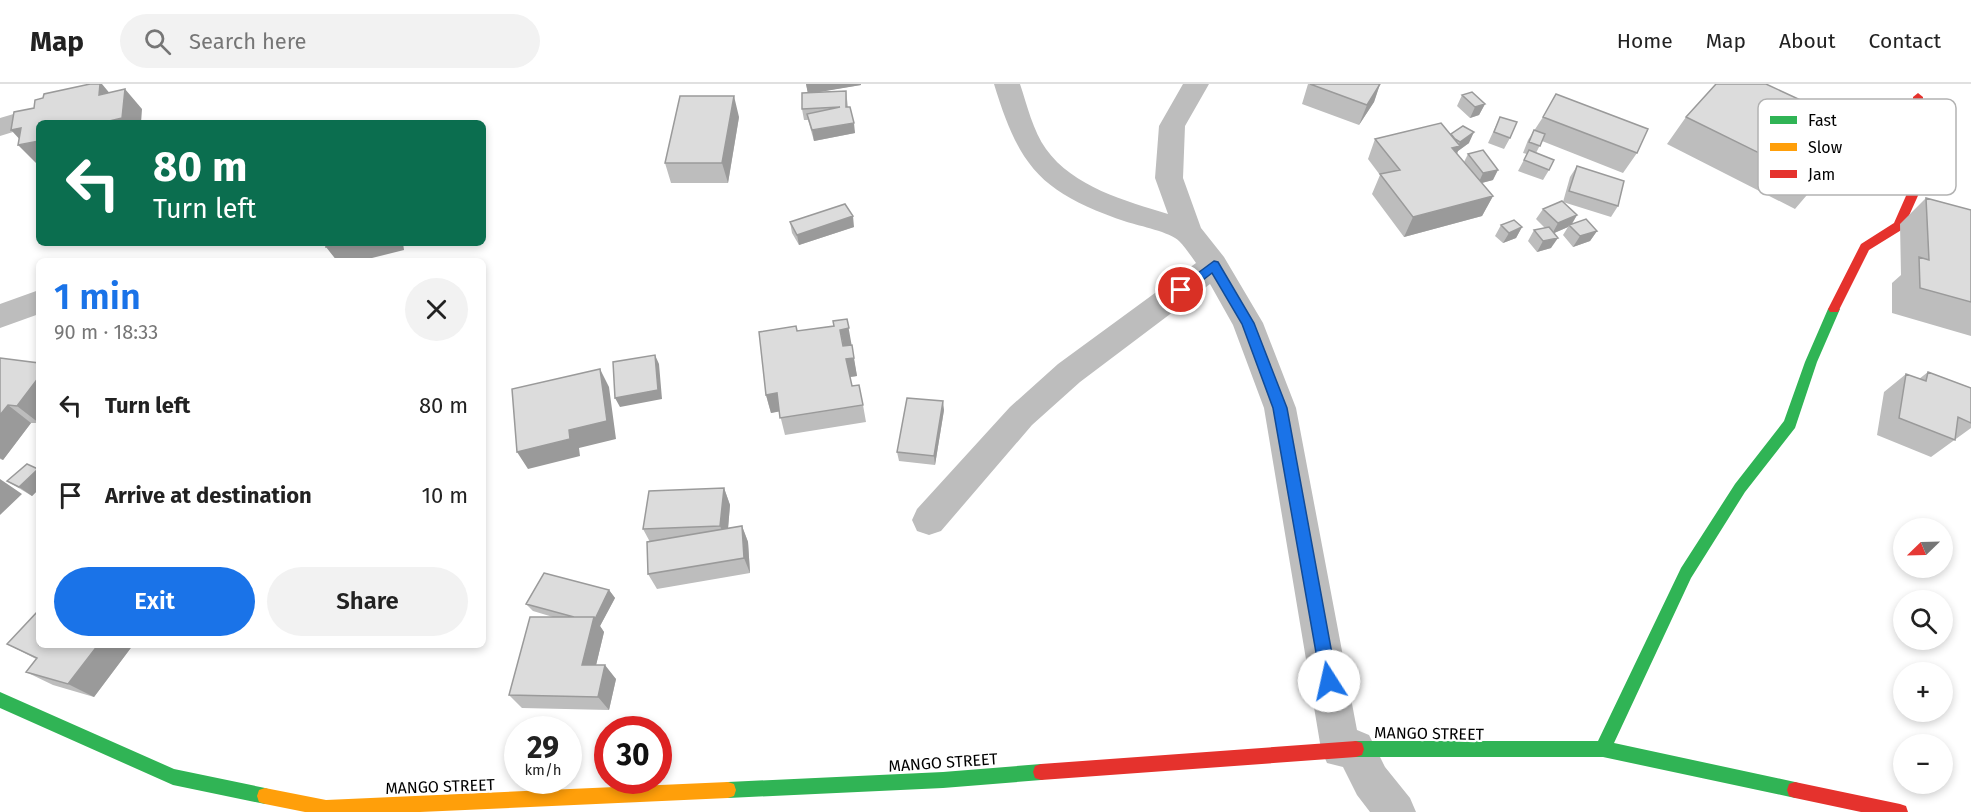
<!DOCTYPE html>
<meta charset="utf-8">
<style>
:root{--surface:#fff;--page:#f2f2f2;--text:#222;--muted:#767676;--line:#e0e0e0;--accent:#1a73e8}
body{margin:0;font-family:"Fira Sans",sans-serif;background:var(--page);color:var(--text);height:100vh;display:flex;flex-direction:column;font-size:22px;white-space:nowrap}
*{box-sizing:border-box;margin:0}
p{font-size:20px;color:var(--muted)}
.icon{flex:none;width:33px;height:33px;fill:none;stroke:currentColor;stroke-width:2;stroke-linecap:round;stroke-linejoin:round}
.map{position:relative;flex:1;overflow:hidden}
.details{position:absolute;left:36px;top:174px;width:450px;height:390px;display:flex;flex-direction:column;background:var(--surface);border-radius:9px;box-shadow:0 3px 9px #0003}
.details>*{flex:none}
.hud{position:absolute;left:36px;top:36px;width:450px;height:126px;border-radius:9px;box-shadow:0 3px 9px #0003;background:#0b6e4f;color:#fff;overflow:hidden}
.needle{width:39px;rotate:247deg}
.fabs{position:absolute;left:1893px;top:434px;display:grid;gap:12px}
.fabs a{display:grid;place-items:center;width:60px;height:60px;border-radius:50%;background:var(--surface);box-shadow:0 3px 9px #0003;font-size:30px}
.speed{position:absolute;left:504px;top:632px;display:flex;gap:12px;font-size:30px;font-weight:700;text-align:center}
.speed>*{display:grid;place-content:center;width:78px;height:78px;border-radius:50%;background:var(--surface);box-shadow:0 3px 9px #0003;line-height:1}
.speed small{font-size:15px;font-weight:400}
.speed .limit{border:9px solid #d22;background:#fff;color:#111}
.pin{position:absolute;display:grid;place-items:center;width:51px;height:51px;color:#fff;margin:-26px;border:3px solid #fff;border-radius:50%;box-shadow:0 2px 6px #0007}
.me{position:absolute;width:66px;margin:-33px;rotate:350deg;stroke-linejoin:round;filter:drop-shadow(0 0 4px #0008)}
.turn{display:flex;align-items:center;gap:21px;height:126px;padding:0 18px;font-size:27px}
.turn .icon{width:78px;height:78px;stroke-width:2.5}
.turn b{display:block;font-size:42px;line-height:51px}
.round{display:grid;place-items:center;flex:none;width:63px;height:63px;border-radius:32px;background:var(--page)}
.overview{display:flex;align-items:center;justify-content:space-between;height:102px;padding:0 18px}
h1{font-size:36px;font-weight:600;line-height:45px;color:var(--accent)}
.button{display:flex;gap:12px;margin-top:auto;padding:12px 18px}
.button a{flex:1;height:69px;border-radius:36px;background:var(--accent);color:#fff;font-size:24px;font-weight:600;line-height:69px;text-align:center}
.button a+a{background:var(--page);color:var(--text)}
ul{padding:0;list-style:none}
li{display:flex;align-items:center;gap:18px;height:90px;padding:0 18px}
li div{flex:1}
li b{display:block;font-size:22px}
li em{font-style:normal}
header{display:flex;align-items:center;gap:36px;box-sizing:border-box;height:84px;padding:0 30px;background:var(--surface);border-bottom:2px solid var(--line)}
header strong{font-size:28px}
nav{display:flex;gap:33px;margin-inline-start:auto;font-size:21px}
.search{width:420px;height:54px;background:var(--page);display:flex;align-items:center;gap:15px;box-sizing:border-box;padding:0 21px;border-radius:33px;color:var(--muted);font-size:22px}
.map>svg:first-child{display:block}
.lines{fill:none;stroke-linecap:round;stroke-linejoin:round}
.street{fill:#bdbdbd;fill-rule:evenodd}
.fast{fill:#30b455;fill-rule:evenodd}
.slow{fill:#ff9f0a;fill-rule:evenodd}
.jam{fill:#e5322d;fill-rule:evenodd}
.wall{fill:#bdbdbd}
.shaded-wall{fill:#9a9a9a}
.building{fill:#dcdcdc;stroke:#9a9a9a;stroke-width:1.5}
.route{fill:#1a73e8;stroke:#114b97;stroke-width:1.5}
.labels{text-anchor:middle;stroke-width:4.5;stroke-linejoin:round;paint-order:stroke}
.street-label{font-size:16px;fill:#000;stroke:#fff}
.key{fill:#fff;stroke:#b2b2b2;stroke-width:1.5}
.key-label{font-size:16px;fill:#000}
</style>
<header>
<strong>Map</strong>
<div class="search"><svg class="icon" aria-label="search" viewBox="0 0 24 24"><circle cx="10" cy="10" r="6"/><path d="M15 15l6 6"/></svg>Search here</div>
<nav><a>Home</a><a>Map</a><a>About</a><a>Contact</a></nav>
</header>
<div class="map">
<svg width="1971" height="728" viewBox="0 0 1971 728">
<rect width="100%" height="100%" fill="#fff"/>
<g class="lines">
<path class="street" d="M 994,0 L 1020,0 C 1027,21 1033,47 1046,65 C 1073,103 1126,117 1168,130 L 1155,94 L 1159,42 L 1183,0 L 1209,0 L 1185,42 L 1183,94 L 1201,144 L 1224,173 L 1263,239 L 1296,324 L 1357,646 L 1369,651 L 1385,683 L 1410,714 L 1416,728 L 1370,728 L 1357,711 L 1343,683 L 1327,679 L 1321,665 L 1264,324 L 1233,241 L 1210,200 L 1080,298 L 1032,341 L 941,447 L 929,451 L 917,447 L 912,436 L 917,425 L 1010,323 L 1058,280 L 1196,179 C 1191,172 1185,163 1179,157 C 1170,148 1140,142 1127,138 C 1043,109 1020,86 994,0 Z
M 17,29 L 26,32 L 30,38 L 26,44 L 0,52 L 0,34 Z
M 39,206 L 39,230 L 0,244 L 0,220 Z"/>
<path class="fast" d="M 1834,220 L 1840,225 L 1817,278 L 1795,344 L 1745,408 L 1691,494 L 1614,659 L 1795,698 L 1801,700 L 1803,706 L 1801,712 L 1795,714 L 1603,673 L 1356,673 L 1350,671 L 1348,665 L 1350,659 L 1356,657 L 1598,657 L 1681,484 L 1735,400 L 1784,337 L 1805,278 L 1828,225 Z
M 0,608 L 174,685 L 265,704 L 271,706 L 273,712 L 271,718 L 265,720 L 173,701 L 0,624 Z
M 1041,680 L 1047,682 L 1049,688 L 1047,694 L 1041,696 L 943,704 L 728,714 L 722,712 L 720,706 L 722,700 L 728,698 L 943,688 Z"/>
<path class="slow" d="M 728,698 L 734,700 L 736,706 L 734,712 L 728,714 L 420,728 L 305,728 L 265,720 L 259,718 L 257,712 L 259,706 L 265,704 L 326,716 Z"/>
<path class="jam" d="M 1918,9 L 1923,13 L 1921,105 L 1903,145 L 1869,166 L 1838,228 L 1830,228 L 1828,225 L 1861,160 L 1894,139 L 1909,105 L 1913,13 Z
M 1356,657 L 1362,659 L 1364,665 L 1362,671 L 1356,673 L 1041,696 L 1035,694 L 1033,688 L 1035,682 L 1041,680 Z
M 1795,698 L 1900,720 L 1906,722 L 1908,728 L 1861,728 L 1795,714 L 1789,712 L 1787,706 L 1789,700 Z"/>
</g>
<path class="wall" d="M 806,0 L 861,0 L 861,1 L 817,8 L 846,7 L 848,23 L 855,49 L 814,57 L 808,36 L 804,36 L 802,25 L 808,9 Z
M 1308,0 L 1380,0 L 1374,18 L 1359,41 L 1302,20 Z
M 1462,11 L 1485,20 L 1479,31 L 1470,34 L 1457,22 Z
M 1807,19 L 1795,34 L 1818,98 L 1795,125 L 1667,60 L 1686,33 Z
M 739,33 L 728,99 L 671,99 L 665,79 Z
M 1500,33 L 1510,54 L 1504,65 L 1488,59 Z
M 1543,33 L 1637,69 L 1623,89 L 1542,57 L 1536,69 L 1549,86 L 1543,96 L 1518,87 L 1527,70 L 1523,69 L 1528,56 Z
M 1451,50 L 1469,59 L 1458,67 L 1457,70 L 1464,78 L 1468,70 L 1493,96 L 1481,99 L 1493,112 L 1482,132 L 1404,153 L 1372,110 L 1380,91 L 1368,75 L 1375,55 Z
M 1577,82 L 1618,122 L 1611,133 L 1563,118 L 1577,131 L 1572,140 L 1597,147 L 1590,157 L 1573,163 L 1563,151 L 1568,143 L 1554,149 L 1551,164 L 1537,168 L 1528,157 L 1534,146 L 1545,144 L 1536,135 L 1543,125 L 1563,118 L 1570,93 Z
M 1926,114 L 1971,126 L 1971,252 L 1892,229 L 1892,199 L 1901,191 L 1900,140 Z
M 790,138 L 854,143 L 799,161 L 792,149 Z
M 1501,141 L 1522,143 L 1516,154 L 1503,159 L 1495,152 Z
M 796,242 L 797,247 L 851,261 L 857,292 L 850,293 L 852,302 L 863,321 L 866,338 L 785,351 L 779,327 L 771,329 L 766,311 Z
M 0,274 L 39,279 L 39,339 L 31,339 L 3,376 L 0,375 Z
M 1928,288 L 1971,304 L 1971,344 L 1931,373 L 1877,351 L 1884,308 L 1906,290 L 1919,295 Z
M 944,326 L 935,381 L 899,377 L 897,368 Z
M 39,386 L 39,405 L 32,412 L 7,397 Z
M 724,404 L 730,421 L 728,444 L 742,442 L 748,458 L 750,489 L 657,505 L 648,490 L 650,458 L 643,445 Z
M 609,506 L 615,514 L 600,542 L 604,548 L 596,581 L 616,595 L 609,626 L 522,624 L 509,611 L 553,533 L 533,527 L 526,520 Z
M 7,560 L 39,561 L 133,561 L 94,613 L 53,601 L 26,588 L 36,575 Z"/>
<path class="shaded-wall" d="M 100,0 L 102,0 L 117,18 L 99,11 Z
M 806,0 L 861,0 L 861,1 L 808,10 Z
M 1380,0 L 1374,18 L 1359,41 L 1367,21 Z
M 125,5 L 142,25 L 141,39 L 101,39 Z
M 734,12 L 739,33 L 728,99 L 722,79 Z
M 1485,20 L 1479,31 L 1470,34 L 1475,23 Z
M 854,39 L 855,49 L 814,57 L 812,46 Z
M 21,44 L 39,57 L 39,81 L 38,81 L 18,61 L 24,60 L 11,46 Z
M 1474,48 L 1469,59 L 1458,67 L 1451,82 L 1452,64 L 1458,62 L 1460,58 Z
M 1498,86 L 1493,96 L 1478,100 L 1483,89 Z
M 1493,112 L 1482,132 L 1404,153 L 1413,133 Z
M 1577,131 L 1571,141 L 1569,141 L 1568,143 L 1552,150 L 1558,139 Z
M 853,132 L 854,143 L 799,161 L 797,151 Z
M 1522,143 L 1516,154 L 1503,159 L 1509,149 Z
M 1597,147 L 1590,157 L 1573,163 L 1580,152 Z
M 1558,154 L 1551,164 L 1537,168 L 1543,157 Z
M 341,159 L 403,159 L 404,166 L 360,177 L 337,177 L 326,163 Z
M 847,235 L 852,263 L 844,264 L 840,246 Z
M 655,271 L 659,280 L 662,315 L 620,323 L 615,314 Z
M 854,274 L 857,292 L 850,293 L 846,275 Z
M 600,285 L 609,303 L 616,355 L 579,364 L 580,372 L 528,385 L 517,368 L 569,346 Z
M 39,293 L 39,339 L 17,322 Z
M 777,309 L 782,327 L 771,329 L 766,311 Z
M 943,317 L 944,326 L 935,381 L 934,372 Z
M 8,321 L 31,339 L 3,376 L 0,374 L 0,331 Z
M 38,385 L 39,405 L 32,412 L 19,403 Z
M 0,395 L 22,410 L 0,431 Z
M 724,404 L 730,421 L 727,457 L 720,442 Z
M 742,442 L 748,458 L 750,489 L 744,474 Z
M 609,506 L 615,514 L 600,542 L 604,548 L 593,594 L 582,581 L 594,533 Z
M 98,561 L 133,561 L 94,613 L 68,600 Z
M 605,581 L 616,595 L 609,626 L 598,613 Z"/>
<path class="building" d="M 90,0 L 100,0 L 99,11 L 125,5 L 122,34 L 101,39 L 39,39 L 39,57 L 18,61 L 21,44 L 11,46 L 14,28 L 34,24 L 35,16 L 43,14 L 44,10 Z
M 1310,0 L 1380,0 L 1367,21 Z
M 1716,0 L 1766,0 L 1807,19 L 1794,33 L 1849,59 L 1818,98 L 1686,33 Z
M 846,7 L 846,23 L 850,23 L 854,39 L 812,46 L 807,30 L 840,23 L 802,25 L 802,9 Z
M 1472,8 L 1485,20 L 1475,23 L 1462,11 Z
M 1556,10 L 1648,45 L 1637,69 L 1543,33 Z
M 680,12 L 734,12 L 722,79 L 665,79 Z
M 1500,33 L 1517,38 L 1510,54 L 1494,48 Z
M 1441,39 L 1460,62 L 1452,64 L 1493,112 L 1413,133 L 1380,90 L 1400,86 L 1375,55 Z
M 1463,42 L 1474,48 L 1460,58 L 1455,55 L 1451,50 Z
M 1534,46 L 1545,50 L 1540,62 L 1529,58 Z
M 1483,66 L 1498,86 L 1483,89 L 1468,70 Z
M 1529,66 L 1554,76 L 1549,86 L 1524,76 Z
M 1577,82 L 1624,97 L 1618,122 L 1569,107 Z
M 1926,114 L 1971,126 L 1971,218 L 1920,204 L 1919,173 L 1929,176 Z
M 1562,117 L 1577,131 L 1558,139 L 1543,125 Z
M 845,120 L 853,132 L 797,151 L 790,138 Z
M 1586,135 L 1597,147 L 1580,152 L 1569,141 Z
M 1514,136 L 1522,143 L 1509,149 L 1501,141 Z
M 1549,143 L 1558,154 L 1543,157 L 1534,146 Z
M 326,159 L 341,159 L 326,163 Z
M 847,235 L 849,244 L 840,246 L 843,262 L 852,261 L 854,274 L 846,275 L 852,302 L 859,301 L 863,321 L 780,334 L 777,309 L 766,311 L 759,248 L 796,242 L 797,247 L 834,242 L 833,237 Z
M 655,271 L 658,306 L 615,314 L 613,278 Z
M 0,274 L 39,279 L 39,293 L 17,322 L 8,321 L 0,331 Z
M 600,285 L 607,337 L 569,346 L 570,355 L 517,368 L 512,305 Z
M 1928,288 L 1971,304 L 1971,339 L 1958,333 L 1955,356 L 1899,334 L 1906,290 L 1926,297 Z
M 907,314 L 943,317 L 934,372 L 897,368 Z
M 27,380 L 38,385 L 19,403 L 7,397 Z
M 724,404 L 720,442 L 643,445 L 649,407 Z
M 742,442 L 744,474 L 648,490 L 647,458 Z
M 544,489 L 609,506 L 595,535 L 594,533 L 574,533 L 526,520 Z
M 39,526 L 39,561 L 98,561 L 68,600 L 26,588 L 37,574 L 7,560 Z
M 530,533 L 594,533 L 582,581 L 605,581 L 598,613 L 509,611 Z"/>
<path class="route" d="M 1214,177 L 1218,178 L 1254,239 L 1287,324 L 1337,597 L 1335,602 L 1329,604 L 1323,602 L 1321,597 L 1273,324 L 1242,240 L 1212,189 L 1185,210 L 1177,210 L 1175,206 Z"/>
<g class="labels">
<g class="street-label">
<text transform="translate(1429 649) rotate(1)" y="6">MANGO STREET</text>
<text transform="translate(943 678) rotate(-4)" y="6">MANGO STREET</text>
<text transform="translate(440 702) rotate(-2)" y="6">MANGO STREET</text>
</g>
</g>
<rect x="1758" y="15" width="198" height="96" rx="9" class="key"/>
<rect x="1770" y="32" width="27" height="8" fill="#30b455"/>
<rect x="1770" y="59" width="27" height="8" fill="#ff9f0a"/>
<rect x="1770" y="86" width="27" height="8" fill="#e5322d"/>
<g class="key-label">
<text x="1808" y="42">Fast</text>
<text x="1808" y="69">Slow</text>
<text x="1808" y="96">Jam</text>
</g>
</svg>
<div class="fabs">
<a><svg class="needle" viewBox="-14 -14 28 28"><path d="M0-13l5 13h-10z" fill="#e53935"/><path d="M0 13l5-13h-10z" fill="#767676"/></svg></a>
<a><svg class="icon" aria-label="search" viewBox="0 0 24 24"><circle cx="10" cy="10" r="6"/><path d="M15 15l6 6"/></svg></a>
<a>+</a>
<a>−</a>
</div>
<div class="speed"><div>29<small>km/h</small></div><div class="limit">30</div></div>
<div class="pin" style="left:1181px;top:206px;background:#d93025"><svg class="icon" aria-label="arrive" viewBox="0 0 24 24"><path d="M6 21V4h12l-3 4 3 4H6"/></svg></div>
<svg class="me" style="left:1329px;top:597px" viewBox="-20 -20 40 40"><circle r="19" fill="#fff"/><path d="M0-13L10 11 0 6-10 11z" fill="#1a73e8"/></svg>
<div class="hud">
<div class="turn"><svg class="icon" aria-label="left" viewBox="0 0 24 24"><path d="M17 20v-9H6M10 6l-5 5 5 5"/></svg><div><b>80 m</b>Turn left</div></div>
</div>
<section class="details">
<div class="overview"><div><h1>1 min</h1><p>90 m · 18:33</p></div><a class="round"><svg class="icon" aria-label="close" viewBox="0 0 24 24"><path d="M6 6l12 12M18 6L6 18"/></svg></a></div>
<ul>
<li><svg class="icon" aria-label="left" viewBox="0 0 24 24"><path d="M17 20v-9H6M10 6l-5 5 5 5"/></svg><div><b>Turn left</b></div><em>80 m</em></li>
<li><svg class="icon" aria-label="arrive" viewBox="0 0 24 24"><path d="M6 21V4h12l-3 4 3 4H6"/></svg><div><b>Arrive at destination</b></div><em>10 m</em></li>
</ul>
<div class="button"><a>Exit</a><a>Share</a></div>
</section>
</div>
